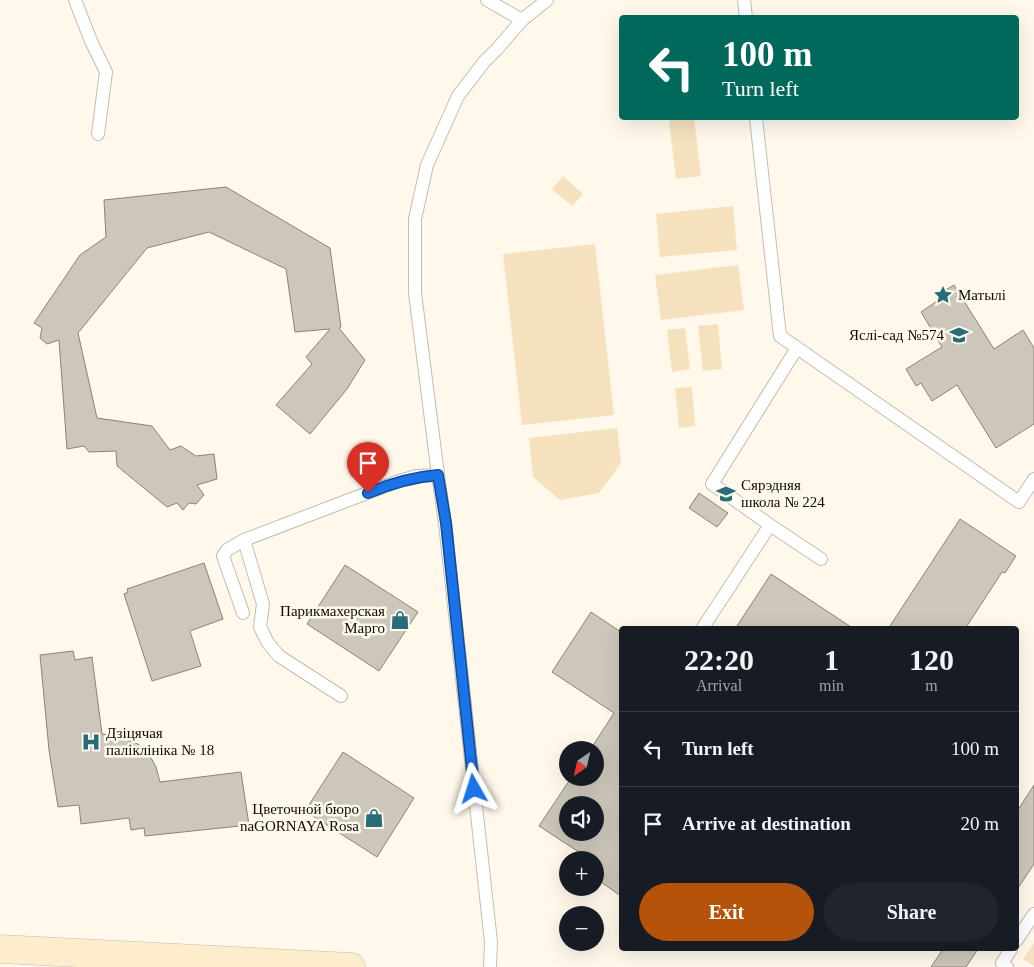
<!DOCTYPE html>
<meta charset="utf-8">
<style>
:root{--surface:#171b24;--page:#20242c;--text:#f1f3f6;--muted:#9ea1a6;--line:#363941;--accent:#b45309}
body{margin:0;font-family:"Times New Roman",serif;background:var(--page);color:var(--text);height:100vh;display:flex;flex-direction:column;font-size:19px;white-space:nowrap}
*{box-sizing:border-box;margin:0}
p{font-size:16px;color:var(--muted)}
.icon{flex:none;width:28px;height:28px;fill:none;stroke:currentColor;stroke-width:2;stroke-linecap:round;stroke-linejoin:round}
.map{position:relative;flex:1;overflow:hidden}
.sheet{position:absolute;left:619px;top:626px;width:400px;height:325px;display:flex;flex-direction:column;background:var(--surface);border-radius:5px;box-shadow:0 5px 20px #0002}
.sheet>*{flex:none}
.banner{position:absolute;left:619px;top:15px;width:400px;height:105px;border-radius:5px;box-shadow:0 5px 20px #0002;background:#00695c;color:#fff;overflow:hidden}
.needle{width:32px;rotate:214deg}
.buttons{position:absolute;left:559px;top:741px;display:grid;gap:10px}
.buttons a{display:grid;place-items:center;width:45px;height:45px;border-radius:50%;background:var(--surface);box-shadow:0 5px 20px #0002;font-size:25px}
.pin{position:absolute;display:grid;place-items:center;width:42px;height:42px;color:#fff;margin:-51px -21px;border-radius:50% 50% 50% 0;rotate:-45deg;box-shadow:0 0 5px #0007}
.pin .icon{rotate:45deg}
.me{position:absolute;width:55px;margin:-28px;rotate:354deg;stroke-linejoin:round;filter:drop-shadow(0 0 4px #0008)}
.turn{display:flex;align-items:center;gap:18px;height:105px;padding:0 20px;font-size:22px}
.turn .icon{width:65px;height:65px;stroke-width:2.5}
.turn b{display:block;font-size:35px;line-height:42px}
.eta{display:flex;justify-content:space-evenly;align-items:center;height:85px;text-align:center}
.eta b{font-size:30px;font-weight:600;line-height:35px}
.primary-button{display:flex;gap:10px;margin-top:auto;padding:10px 20px}
.primary-button a{flex:1;height:58px;border-radius:30px;background:var(--accent);color:#fff;font-size:20px;font-weight:600;line-height:58px;text-align:center}
.primary-button a+a{background:var(--page);color:var(--text)}
ul{padding:0;list-style:none}
li{display:flex;align-items:center;gap:15px;height:75px;padding:0 20px;border-top:1px solid var(--line)}
li div{flex:1}
li b{display:block;font-size:19px}
li em{font-style:normal}
.map>svg:first-child{display:block}
.green{fill:#f5e1be}
.building{fill:#cdc6ba;stroke:#8a8478;fill-rule:evenodd}
.lines{fill:none;stroke-linecap:round;stroke-linejoin:round}
.service-casing{stroke:#c3bdb1;stroke-width:14}
.secondary-casing{stroke:#c3bdb1;stroke-width:29}
.service{stroke:#fff;stroke-width:12}
.secondary{stroke:#feedcc;stroke-width:28}
.route-casing{stroke:#114b97;stroke-width:12}
.route{stroke:#1a73e8;stroke-width:9}
.labels{text-anchor:middle;stroke-width:5;stroke-linejoin:round;paint-order:stroke}
.poi-label{font-size:15px;fill:#0e0b08;stroke:#fff8eb;text-anchor:start}
</style>
<div class="map">
<svg width="1034" height="967" viewBox="0 0 1034 967">
<rect width="100%" height="100%" fill="#fff8eb"/>
<path class="green" d="M 694,118 L 701,176 L 676,179 L 669,121 Z
M 563,176 L 583,194 L 572,206 L 552,189 Z
M 733,206 L 737,250 L 660,257 L 656,214 Z
M 595,244 L 614,415 L 522,425 L 503,254 Z
M 738,265 L 744,310 L 661,320 L 655,275 Z
M 718,324 L 722,369 L 703,371 L 698,326 Z
M 685,328 L 690,369 L 672,372 L 667,330 Z
M 692,387 L 695,426 L 679,428 L 675,388 Z
M 617,428 L 621,463 L 599,493 L 560,500 L 533,477 L 529,438 Z
M 1034,943 L 1034,966 L 1023,959 Z"/>
<path class="building" d="M 226,187 L 330,248 L 341,327 L 339,328 L 365,360 L 347,389 L 310,434 L 276,405 L 312,364 L 306,357 L 330,329 L 295,332 L 286,269 L 209,232 L 147,248 L 78,333 L 97,418 L 152,426 L 170,450 L 181,446 L 196,456 L 214,454 L 217,479 L 197,485 L 204,495 L 196,504 L 189,503 L 183,510 L 177,503 L 167,507 L 117,466 L 116,451 L 89,452 L 84,446 L 67,449 L 59,340 L 47,344 L 40,338 L 42,328 L 34,323 L 80,255 L 106,237 L 104,200 Z
M 954,285 L 994,349 L 1023,330 L 1034,348 L 1034,424 L 996,448 L 957,385 L 932,401 L 921,383 L 916,386 L 906,369 L 942,347 L 921,312 L 940,299 L 937,295 Z
M 699,493 L 728,513 L 717,527 L 689,508 Z
M 960,519 L 1016,556 L 1005,573 L 1002,572 L 965,629 L 888,629 Z
M 204,563 L 223,619 L 190,631 L 201,666 L 152,681 L 124,594 L 128,592 L 127,589 Z
M 345,565 L 418,612 L 379,671 L 307,624 Z
M 771,574 L 854,629 L 735,629 Z
M 591,612 L 621,632 L 621,896 L 595,878 L 595,860 L 591,860 L 539,826 L 571,778 L 595,778 L 595,750 L 590,750 L 614,713 L 552,672 ZM 568,805 L 595,805 L 595,832 L 568,832 Z
M 73,651 L 75,660 L 92,657 L 102,734 L 118,736 L 138,744 L 150,756 L 156,767 L 160,782 L 241,772 L 249,825 L 145,836 L 144,828 L 131,830 L 129,818 L 81,824 L 79,805 L 58,807 L 49,750 L 40,655 Z
M 343,752 L 414,798 L 377,857 L 305,811 Z
M 1034,785 L 1034,864 L 1016,891 L 1016,813 Z
M 943,949 L 978,949 L 966,967 L 931,967 Z"/>
<g class="lines">
<g class="service-casing">
<path id="service" d="M 75,0 L 91,41 L 106,72 L 98,134
M 487,0 L 522,20 L 547,0
M 744,0 L 746,18
M 756,118 L 780,336 L 1019,502 L 1034,479
M 438,475 L 415,293 L 415,219 L 427,165 L 458,96 L 484,62 L 498,48 L 522,20
M 770,525 L 821,559
M 244,540 L 263,604 L 260,627 L 268,643 L 279,656 L 341,696
M 243,613 L 223,556 L 227,550 L 244,540 L 396,482 L 416,476 L 438,475 L 445,523 L 491,942 L 490,967
M 702,629 L 770,525 L 712,484 L 797,348
M 1016,941 L 1034,914
M 1007,967 L 1002,963 L 1011,949"/>
</g>
<g class="secondary-casing">
<path id="secondary" d="M 0,949 L 351,967"/>
</g>
<use href="#service" class="service"/>
<use href="#secondary" class="secondary"/>
</g>
<g class="lines">
<g class="route-casing">
<path id="route" d="M 368,493 C 392,483 413,477 438,475 L 446,523 L 474,789"/>
</g>
<use href="#route" class="route"/>
</g>
<defs>
<g id="sight-bare" transform="scale(1.5)"><path d="M0-6L1.8-2.2L6-1.7L2.9 1.2L3.7 5.4L0 3.3L-3.7 5.4L-2.9 1.2L-6-1.7L-1.8-2.2Z" fill="#256e79" stroke="#fff8eb" stroke-width="2.5" paint-order="stroke"/></g>
<g id="school-bare" transform="scale(1.5)"><path d="M0-5L7-2L0 1L-7-2ZM-4 1L0 2.5L4 1V4Q0 6-4 4Z" fill="#256e79" stroke="#fff8eb" stroke-width="2.5" paint-order="stroke"/></g>
<g id="shop-bare" transform="scale(1.5)"><path d="M-5-2.5h2.3a2.7 3.5 0 0 1 5.4 0H5L5.5 6h-11ZM-1.5-2.5h3a1.5 2.3 0 0 0-3 0Z" fill="#256e79" stroke="#fff8eb" stroke-width="2.5" paint-order="stroke"/></g>
<g id="hospital-bare" transform="scale(1.5)"><path d="M-5-5h3v3.5h4V-5h3V5h-3V1.5h-4V5h-3Z" fill="#256e79" stroke="#fff8eb" stroke-width="2.5" paint-order="stroke"/></g>
</defs>
<g fill-rule="evenodd">
<use href="#sight-bare" x="943" y="295"/>
<use href="#school-bare" x="959" y="335"/>
<use href="#school-bare" x="726" y="494"/>
<use href="#shop-bare" x="400" y="620"/>
<use href="#hospital-bare" x="91" y="742"/>
<use href="#shop-bare" x="374" y="818"/>
</g>
<g class="labels">
<g class="poi-label">
<text x="958" y="300">Матылі</text>
<text x="944" y="340" text-anchor="end">Яслі-сад №574</text>
<text x="741" y="490">Сярэдняя<tspan x="741" dy="17">школа № 224</tspan></text>
<text x="385" y="616" text-anchor="end">Парикмахерская<tspan x="385" dy="17">Марго</tspan></text>
<text x="106" y="738">Дзіцячая<tspan x="106" dy="17">паліклініка № 18</tspan></text>
<text x="359" y="814" text-anchor="end">Цветочной бюро<tspan x="359" dy="17">naGORNAYA Rosa</tspan></text>
</g>
</g>
</svg>
<div class="buttons">
<a><svg class="needle" viewBox="-14 -14 28 28"><path d="M0-13l5 13h-10z" fill="#e53935"/><path d="M0 13l5-13h-10z" fill="#9ea1a6"/></svg></a>
<a><svg class="icon" aria-label="sound" viewBox="0 0 24 24"><path d="M4 9h4l5-4v14l-5-4H4zM17 9q2 3 0 6"/></svg></a>
<a>+</a>
<a>−</a>
</div>
<div class="pin" style="left:368px;top:493px;background:#d93025"><svg class="icon" aria-label="arrive" viewBox="0 0 24 24"><path d="M6 21V4h12l-3 4 3 4H6"/></svg></div>
<svg class="me" style="left:474px;top:789px" viewBox="-20 -20 40 40"><path d="M0-17L14 15 0 8-14 15z" fill="#1a73e8" stroke="#fff" stroke-width="4"/></svg>
<div class="banner">
<div class="turn"><svg class="icon" aria-label="left" viewBox="0 0 24 24"><path d="M17 20v-9H6M10 6l-5 5 5 5"/></svg><div><b>100 m</b>Turn left</div></div>
</div>
<section class="sheet">
<div class="eta">
<div><b>22:20</b><p>Arrival</p></div>
<div><b>1</b><p>min</p></div>
<div><b>120</b><p>m</p></div>
</div>
<ul>
<li><svg class="icon" aria-label="left" viewBox="0 0 24 24"><path d="M17 20v-9H6M10 6l-5 5 5 5"/></svg><div><b>Turn left</b></div><em>100 m</em></li>
<li><svg class="icon" aria-label="arrive" viewBox="0 0 24 24"><path d="M6 21V4h12l-3 4 3 4H6"/></svg><div><b>Arrive at destination</b></div><em>20 m</em></li>
</ul>
<div class="primary-button"><a>Exit</a><a>Share</a></div>
</section>
</div>
